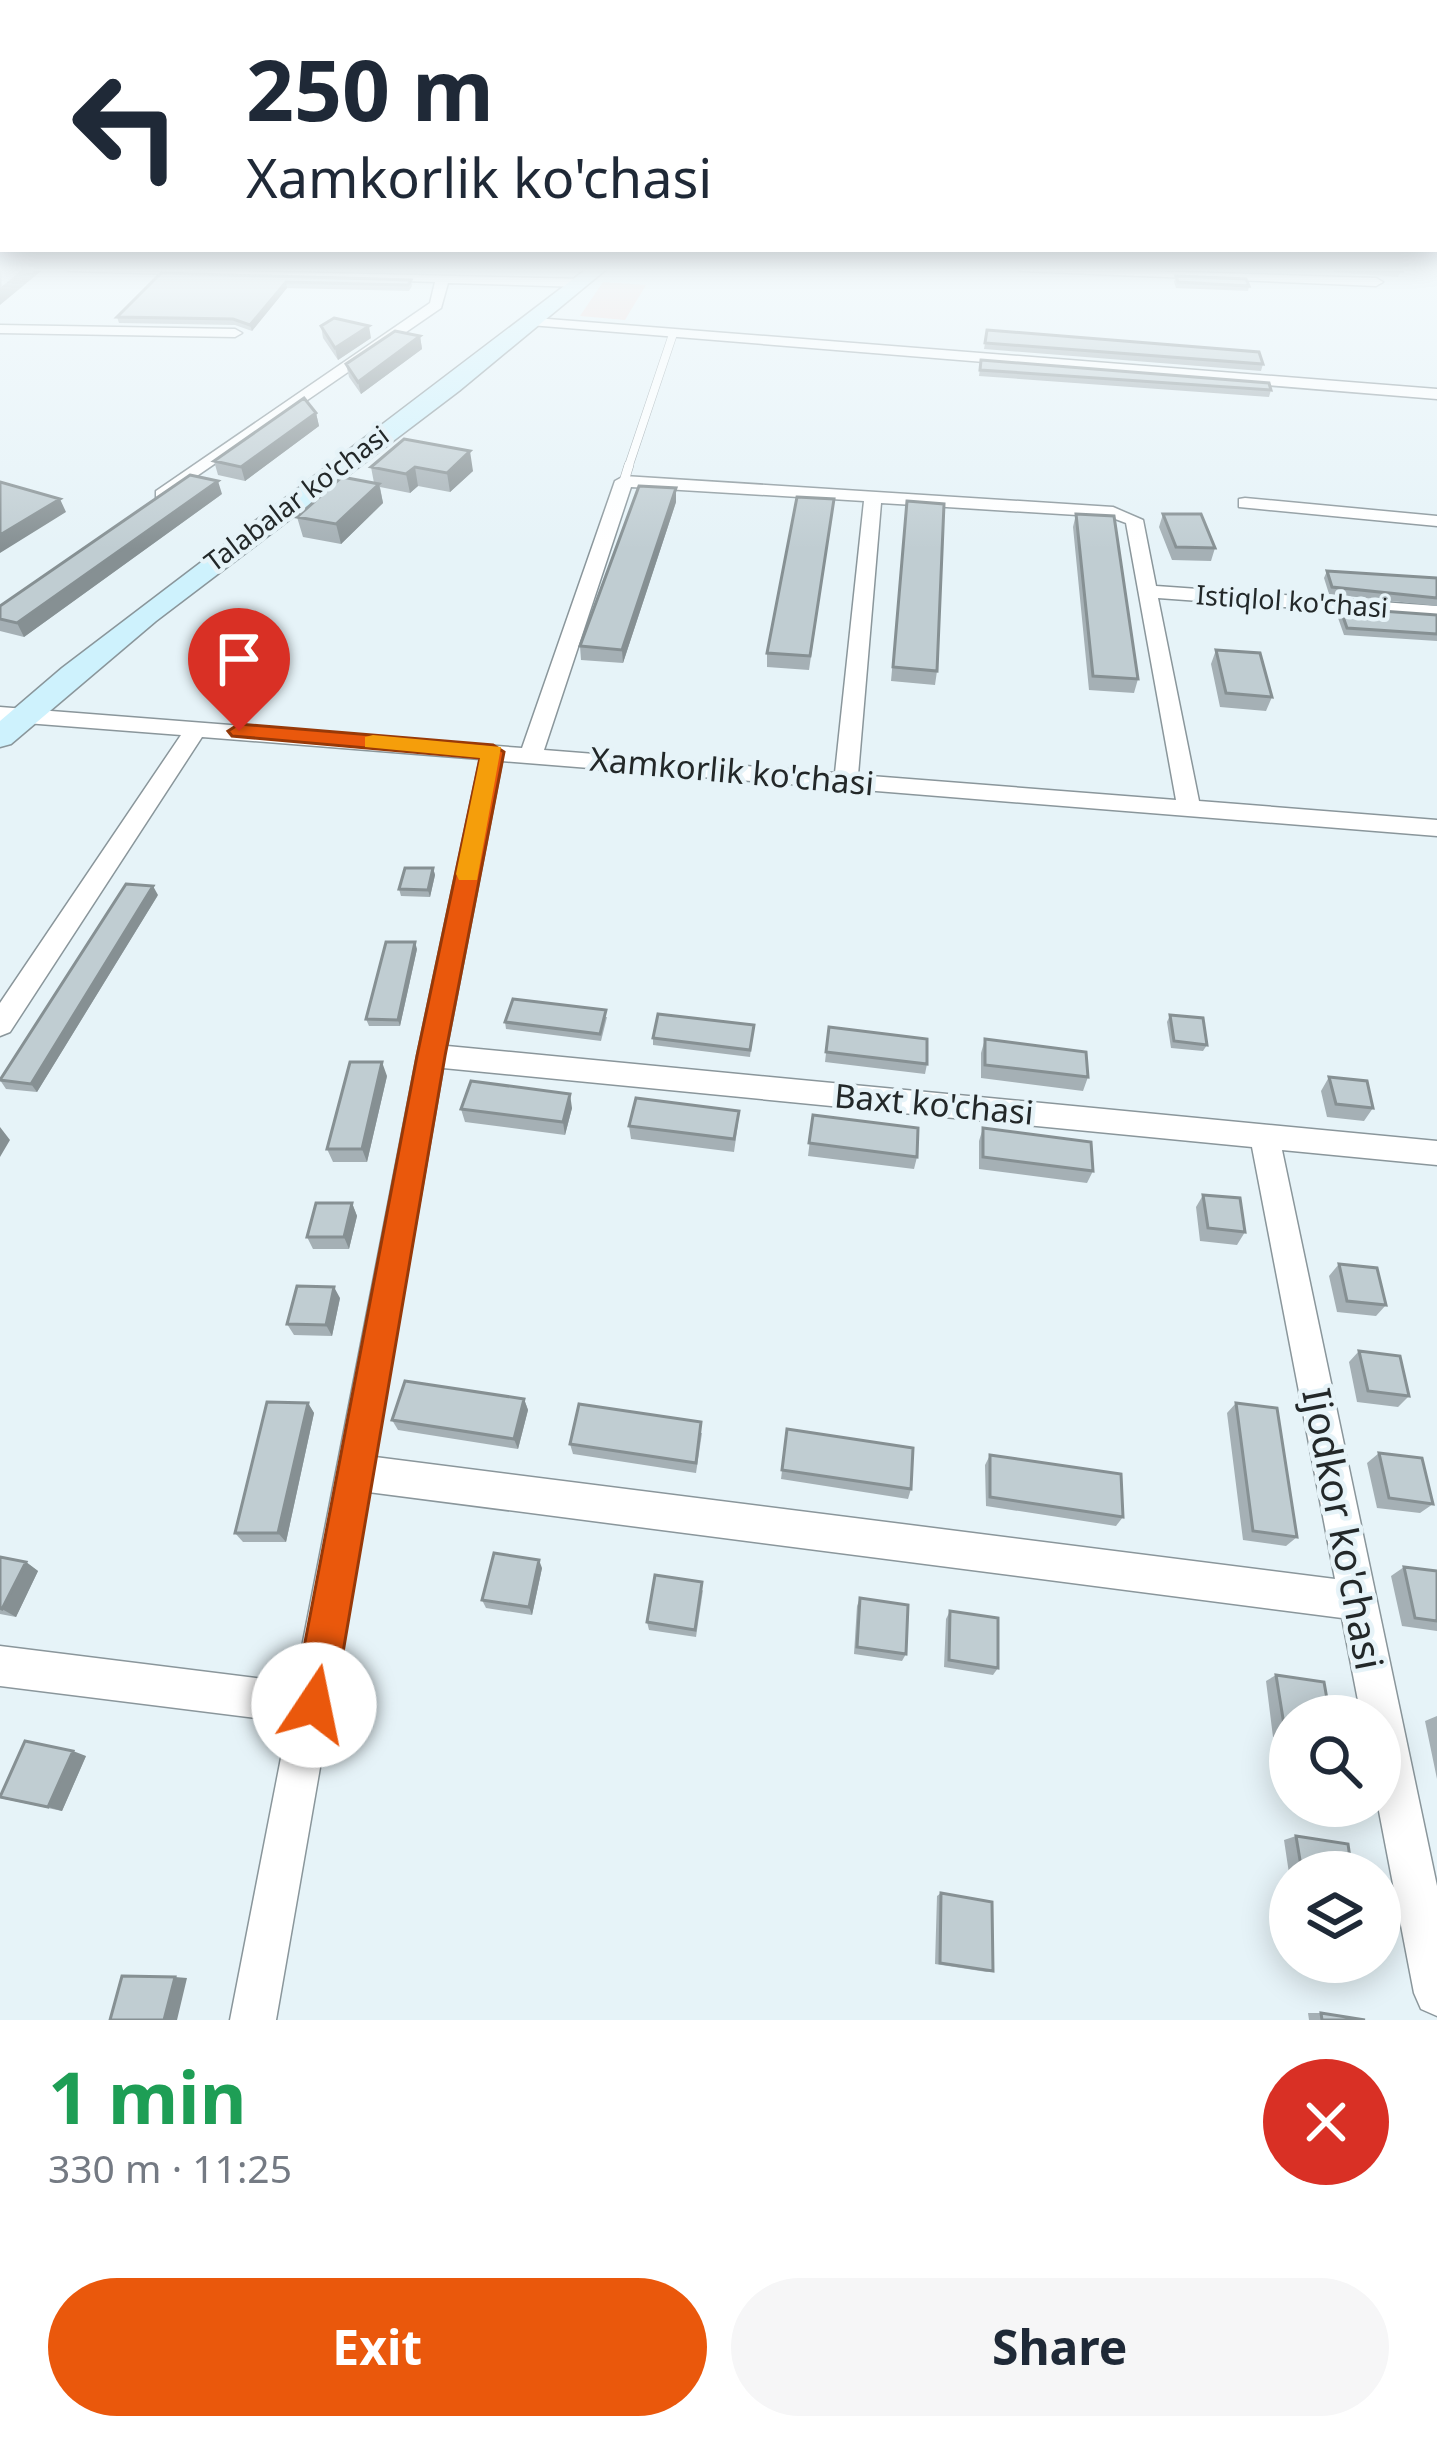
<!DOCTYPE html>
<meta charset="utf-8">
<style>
:root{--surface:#fff;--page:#f6f6f7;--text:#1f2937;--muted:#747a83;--accent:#ea580c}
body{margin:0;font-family:"Noto Sans",sans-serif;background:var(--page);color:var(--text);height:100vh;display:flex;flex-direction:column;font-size:45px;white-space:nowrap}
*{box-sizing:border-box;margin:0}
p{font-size:39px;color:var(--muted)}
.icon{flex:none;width:66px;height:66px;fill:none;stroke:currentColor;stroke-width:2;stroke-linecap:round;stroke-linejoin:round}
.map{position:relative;height:2020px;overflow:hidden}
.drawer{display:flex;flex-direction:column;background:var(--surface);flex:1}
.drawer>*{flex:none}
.banner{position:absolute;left:0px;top:0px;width:1437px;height:252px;box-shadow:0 6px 30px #0003;background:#fff;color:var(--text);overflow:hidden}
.controls{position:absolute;left:1269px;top:1695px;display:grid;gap:24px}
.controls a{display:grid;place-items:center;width:132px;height:132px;border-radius:50%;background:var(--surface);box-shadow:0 6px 30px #0003;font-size:60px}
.pin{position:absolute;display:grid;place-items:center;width:102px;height:102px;color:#fff;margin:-123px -51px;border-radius:50% 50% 50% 0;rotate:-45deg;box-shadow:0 0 12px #0007}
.pin .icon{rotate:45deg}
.me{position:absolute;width:132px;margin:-66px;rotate:11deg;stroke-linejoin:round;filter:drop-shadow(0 0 9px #0008)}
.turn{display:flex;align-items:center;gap:42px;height:252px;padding:0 48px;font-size:54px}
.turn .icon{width:156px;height:156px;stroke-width:2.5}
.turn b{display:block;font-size:84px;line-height:102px}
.round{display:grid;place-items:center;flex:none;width:126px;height:126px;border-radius:63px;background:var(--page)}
.overview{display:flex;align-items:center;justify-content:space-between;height:204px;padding:0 48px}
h1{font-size:72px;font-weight:700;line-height:90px;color:#1e9e55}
.button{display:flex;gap:24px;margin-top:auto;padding:24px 48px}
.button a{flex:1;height:138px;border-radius:72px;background:var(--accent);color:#fff;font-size:48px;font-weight:700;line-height:138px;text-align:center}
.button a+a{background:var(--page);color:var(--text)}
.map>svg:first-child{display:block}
.green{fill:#f2d5d2}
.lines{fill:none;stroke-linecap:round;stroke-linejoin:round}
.lane-far1-casing{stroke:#8a969b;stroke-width:9}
.lane-casing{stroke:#8a969b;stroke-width:10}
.street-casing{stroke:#8a969b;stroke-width:3}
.secondary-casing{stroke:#8a969b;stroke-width:3}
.lane-far1{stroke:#fff;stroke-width:8}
.lane{stroke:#fff;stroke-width:9}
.street{fill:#fff;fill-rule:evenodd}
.secondary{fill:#cef2fd;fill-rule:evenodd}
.wall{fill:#a5b0b5}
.shaded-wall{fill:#869093}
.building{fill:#c0cdd2;stroke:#869093;stroke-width:3}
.route{fill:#ea580c;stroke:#983908;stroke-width:3}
.slow{fill:#f59e0b}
.labels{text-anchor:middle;stroke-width:9;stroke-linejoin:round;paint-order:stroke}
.far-street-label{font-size:27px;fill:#232829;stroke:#e6f3f8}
.street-label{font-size:33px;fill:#232829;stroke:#e6f3f8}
.near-street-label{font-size:39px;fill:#232829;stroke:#e6f3f8}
</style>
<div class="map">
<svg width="1437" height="2020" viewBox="0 0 1437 2020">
<rect width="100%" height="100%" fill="#e6f3f8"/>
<path class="green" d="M 603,282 L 646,285 L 625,320 L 580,316 Z"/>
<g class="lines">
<g class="lane-far1-casing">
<path id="lane-far1" d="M 628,468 L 673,334"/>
</g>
<g class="lane-casing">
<path id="lane" d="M 624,481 L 629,465"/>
</g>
<g class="street-casing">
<path id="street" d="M 62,267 L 581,279 L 588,283 L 581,287 L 448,283 L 441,308 L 162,500 L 156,499 L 156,491 L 430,303 L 435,282 L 69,271 Z
M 1014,267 L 1376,278 L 1383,282 L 1376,286 L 1021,271 Z
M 535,318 L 1437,389 L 1437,399 L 530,325 L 530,319 Z
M 0,325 L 235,329 L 242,333 L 235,337 L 0,333 Z
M 624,476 L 1113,507 L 1143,520 L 1156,586 L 1437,606 L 1437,618 L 1158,598 L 1199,801 L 1437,820 L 1437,836 L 502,761 L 447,1046 L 1437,1141 L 1437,1165 L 1282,1150 L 1437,1886 L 1437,2016 L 1421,2009 L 1414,1993 L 1378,1806 L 1380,1716 L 1361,1716 L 1342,1618 L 368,1492 L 276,2020 L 230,2020 L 288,1722 L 0,1686 L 0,1646 L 295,1683 L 417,1056 L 480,759 L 202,737 L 10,1032 L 0,1036 L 0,1003 L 181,735 L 0,721 L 0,707 L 522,748 L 615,481 ZM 631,487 L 864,501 L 835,773 L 544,750 ZM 881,503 L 1110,517 L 1126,523 L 1176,800 L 858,775 ZM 443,1068 L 1252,1147 L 1335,1579 L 375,1457 Z
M 1245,498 L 1437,516 L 1437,526 L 1239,507 L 1239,499 Z"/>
</g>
<g class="secondary-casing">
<path id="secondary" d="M 589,267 L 609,267 L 459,391 L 156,621 L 11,744 L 0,747 L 0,721 L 62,668 Z"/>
</g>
<use href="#lane-far1" class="lane-far1"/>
<use href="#lane" class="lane"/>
<use href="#street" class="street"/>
<use href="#secondary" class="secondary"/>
</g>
<path class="wall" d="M 273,267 L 502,267 L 500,270 Z
M 1169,267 L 1238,267 L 1238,269 Z
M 1330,267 L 1397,267 L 1401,271 L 1398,277 L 1334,272 Z
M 161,273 L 411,280 L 412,286 L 409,291 L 287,288 L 252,331 L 235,325 L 119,323 L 117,317 Z
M 1176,276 L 1249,286 L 1248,291 L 1176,288 L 1174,282 Z
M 321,326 L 371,338 L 338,360 L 323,338 Z
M 420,336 L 422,349 L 361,394 L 349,377 L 346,364 Z
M 985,343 L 1263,364 L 1261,371 L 984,349 Z
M 981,360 L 1271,390 L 1269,397 L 979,376 Z
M 316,413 L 319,426 L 245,481 L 218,475 L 214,461 Z
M 404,439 L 473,471 L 450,492 L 418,486 L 410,493 L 380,487 L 383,503 L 341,544 L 303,537 L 297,517 L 374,483 L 371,467 Z
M 676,488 L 676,502 L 623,663 L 581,660 L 580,646 Z
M 222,494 L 24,637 L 0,631 L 0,606 Z
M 834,499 L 809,670 L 767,667 L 767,653 Z
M 907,501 L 937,671 L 935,685 L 891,681 Z
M 1076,514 L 1138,679 L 1134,693 L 1089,690 L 1073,527 Z
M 1163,514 L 1215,548 L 1211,561 L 1172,560 L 1159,527 Z
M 1327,571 L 1437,578 L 1437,606 L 1329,594 L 1324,578 Z
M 1340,608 L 1437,615 L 1437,641 L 1344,635 L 1337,615 Z
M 1216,650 L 1272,697 L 1266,711 L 1220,707 L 1211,664 Z
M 433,868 L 435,875 L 430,897 L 401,896 L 399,889 Z
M 158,895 L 37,1092 L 6,1089 L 0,1080 Z
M 417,949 L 400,1026 L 369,1026 L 366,1019 Z
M 1170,1015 L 1207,1045 L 1203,1051 L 1171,1048 L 1167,1022 Z
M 607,1017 L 601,1041 L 506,1029 L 505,1022 Z
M 754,1025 L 750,1057 L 653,1045 L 653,1038 Z
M 829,1027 L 927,1064 L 925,1074 L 825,1062 Z
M 985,1039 L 1088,1077 L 1083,1091 L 981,1078 L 981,1053 Z
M 387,1076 L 367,1162 L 333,1162 L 327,1149 Z
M 1329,1077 L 1373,1108 L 1364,1121 L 1327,1117 L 1321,1091 Z
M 572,1108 L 565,1135 L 465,1122 L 461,1109 Z
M 813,1115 L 917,1157 L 914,1169 L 808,1156 Z
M 738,1124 L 734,1152 L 631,1139 L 629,1126 Z
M 983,1128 L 1093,1171 L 1087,1183 L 979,1169 L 979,1141 Z
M 1203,1195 L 1245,1232 L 1237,1245 L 1200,1241 L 1196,1207 Z
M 352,1203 L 357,1216 L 349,1249 L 313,1249 L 307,1237 Z
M 1339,1264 L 1386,1305 L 1376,1316 L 1337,1312 L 1329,1276 Z
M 340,1298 L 332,1336 L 294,1335 L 287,1324 Z
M 1359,1351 L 1409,1396 L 1398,1407 L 1357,1402 L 1349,1362 Z
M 524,1399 L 528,1410 L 518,1449 L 398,1430 L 392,1420 Z
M 308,1403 L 314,1413 L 286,1542 L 243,1542 L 235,1533 Z
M 1236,1403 L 1297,1537 L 1286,1546 L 1243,1540 L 1227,1413 Z
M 787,1429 L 911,1489 L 908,1499 L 781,1479 Z
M 702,1433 L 696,1473 L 573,1454 L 570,1444 Z
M 1379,1453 L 1433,1504 L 1420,1513 L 1377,1508 L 1367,1463 Z
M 990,1455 L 1123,1517 L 1116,1526 L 986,1506 L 985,1465 Z
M 0,1557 L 26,1562 L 38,1571 L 16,1617 L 0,1614 Z
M 1404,1567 L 1437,1571 L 1437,1631 L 1402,1626 L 1391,1576 Z
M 542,1568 L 532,1615 L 486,1608 L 482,1600 Z
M 703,1590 L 696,1637 L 649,1630 L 647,1622 Z
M 860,1598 L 906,1654 L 902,1661 L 854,1654 L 857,1606 Z
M 950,1611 L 998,1668 L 993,1675 L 944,1667 L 946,1619 Z
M 1276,1675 L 1290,1716 L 1290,1740 L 1273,1737 L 1266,1681 Z
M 1437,1716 L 1437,1779 L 1425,1721 Z
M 86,1756 L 62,1811 L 0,1798 Z
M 1296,1836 L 1352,1872 L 1290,1872 L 1290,1880 L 1284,1840 Z
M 941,1893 L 993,1971 L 987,1972 L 935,1964 L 937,1896 Z
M 1308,2013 L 1321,2013 L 1365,2020 L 1309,2020 Z"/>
<path class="shaded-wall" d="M 28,267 L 46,267 L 0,305 L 0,290 Z
M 286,282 L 287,288 L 252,331 L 250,325 Z
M 369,326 L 371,338 L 338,360 L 335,348 Z
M 420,336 L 422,349 L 361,394 L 358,382 Z
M 316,413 L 319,426 L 245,481 L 241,467 Z
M 470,451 L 473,471 L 450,492 L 447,473 Z
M 415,467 L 418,486 L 410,493 L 406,474 Z
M 218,481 L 222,494 L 24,637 L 17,623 Z
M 379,484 L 383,503 L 341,544 L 336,524 Z
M 676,488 L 676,502 L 623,663 L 622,650 Z
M 60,499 L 66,512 L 0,553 L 0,535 Z
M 433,868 L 435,875 L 430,897 L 428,890 Z
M 153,886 L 158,895 L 37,1092 L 31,1084 Z
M 415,942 L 417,949 L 400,1026 L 398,1020 Z
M 382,1062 L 387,1076 L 367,1162 L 362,1149 Z
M 570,1094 L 572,1108 L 565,1135 L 563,1122 Z
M 0,1127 L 10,1140 L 0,1157 Z
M 352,1203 L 357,1216 L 349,1249 L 344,1237 Z
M 334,1287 L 340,1298 L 332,1336 L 326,1325 Z
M 524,1399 L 528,1410 L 518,1449 L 514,1439 Z
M 308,1403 L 314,1413 L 286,1542 L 278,1533 Z
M 539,1560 L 542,1568 L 532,1615 L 529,1607 Z
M 26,1562 L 38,1571 L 16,1617 L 2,1609 Z
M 73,1751 L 86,1756 L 62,1811 L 48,1807 Z
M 175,1977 L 187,1978 L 177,2020 L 164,2020 Z"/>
<path class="building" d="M 0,267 L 28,267 L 0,290 Z
M 1338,267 L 1397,267 L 1401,271 Z
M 161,273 L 411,280 L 408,285 L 286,282 L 250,325 L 233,319 L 117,317 Z
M 1176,276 L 1246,279 L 1249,286 L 1178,282 Z
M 334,318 L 369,326 L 335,348 L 321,326 Z
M 987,330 L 1259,352 L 1263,364 L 985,343 Z
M 395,331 L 420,336 L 358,382 L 346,364 Z
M 981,360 L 1269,383 L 1271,390 L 980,370 Z
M 304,398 L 316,413 L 241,467 L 214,461 Z
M 404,439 L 470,451 L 447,473 L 415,467 L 406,474 L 371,467 Z
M 190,475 L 218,481 L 17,623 L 0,619 L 0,606 Z
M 342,477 L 379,484 L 336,524 L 297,517 Z
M 0,482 L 60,499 L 0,535 Z
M 639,486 L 676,488 L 622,650 L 580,646 Z
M 797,497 L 834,499 L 810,656 L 767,653 Z
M 907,501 L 944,504 L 937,671 L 893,667 Z
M 1076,514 L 1114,516 L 1138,679 L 1093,676 Z
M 1163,514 L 1201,514 L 1215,548 L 1176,547 Z
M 1327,571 L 1437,578 L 1437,598 L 1332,587 Z
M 1340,608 L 1437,615 L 1437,634 L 1347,628 Z
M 1216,650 L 1260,653 L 1272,697 L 1226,693 Z
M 405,868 L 433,868 L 428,890 L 399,889 Z
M 126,884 L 153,886 L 31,1084 L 0,1080 Z
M 386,942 L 415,942 L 398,1020 L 366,1019 Z
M 513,999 L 606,1010 L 600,1034 L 505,1022 Z
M 658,1014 L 754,1025 L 750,1050 L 653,1038 Z
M 1170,1015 L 1203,1018 L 1207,1045 L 1174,1041 Z
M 829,1027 L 927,1039 L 927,1064 L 826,1052 Z
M 985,1039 L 1086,1052 L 1088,1077 L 985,1065 Z
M 350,1062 L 382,1062 L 362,1149 L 327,1149 Z
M 1329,1077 L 1367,1081 L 1373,1108 L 1336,1104 Z
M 471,1081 L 570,1094 L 563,1122 L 461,1109 Z
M 636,1098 L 739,1111 L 734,1139 L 629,1126 Z
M 813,1115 L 918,1128 L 917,1157 L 809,1143 Z
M 983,1128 L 1091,1142 L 1093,1171 L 983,1157 Z
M 1203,1195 L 1240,1198 L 1245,1232 L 1208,1228 Z
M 316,1203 L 352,1203 L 344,1237 L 307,1237 Z
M 1339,1264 L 1377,1268 L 1386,1305 L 1347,1301 Z
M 297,1286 L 334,1287 L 326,1325 L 287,1324 Z
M 1359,1351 L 1400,1356 L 1409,1396 L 1368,1391 Z
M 405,1381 L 524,1399 L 514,1439 L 392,1420 Z
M 267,1402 L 308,1403 L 278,1533 L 235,1533 Z
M 1236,1403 L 1277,1408 L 1297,1537 L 1253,1531 Z
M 579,1404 L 701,1422 L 696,1463 L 570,1444 Z
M 787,1429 L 913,1448 L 911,1489 L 782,1470 Z
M 1379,1453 L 1422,1458 L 1433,1504 L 1389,1498 Z
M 990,1455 L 1121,1474 L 1123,1517 L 990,1497 Z
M 494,1553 L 539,1560 L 529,1607 L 482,1600 Z
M 0,1557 L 26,1562 L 2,1609 L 0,1608 Z
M 1404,1567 L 1437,1571 L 1437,1621 L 1415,1618 Z
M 655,1575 L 702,1582 L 695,1630 L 647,1622 Z
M 860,1598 L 908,1605 L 906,1654 L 857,1647 Z
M 950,1611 L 998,1618 L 998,1668 L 949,1660 Z
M 1276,1675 L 1324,1682 L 1330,1716 L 1290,1716 L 1290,1732 L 1285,1731 Z
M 25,1741 L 73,1751 L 48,1807 L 0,1797 Z
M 1296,1836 L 1348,1844 L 1352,1872 L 1302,1872 Z
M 941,1893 L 992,1902 L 993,1971 L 940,1963 Z
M 122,1976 L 175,1977 L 164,2020 L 110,2020 Z
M 1321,2013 L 1365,2020 L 1322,2020 Z"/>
<linearGradient id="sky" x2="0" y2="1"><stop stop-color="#a2b4d2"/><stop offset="0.49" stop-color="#f4fafc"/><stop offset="1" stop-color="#f4fafc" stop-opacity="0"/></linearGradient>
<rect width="1437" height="549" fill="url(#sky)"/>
<path class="route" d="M 239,724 L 493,745 L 504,752 L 445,1056 L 334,1705 L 328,1719 L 314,1725 L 299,1719 L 293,1705 L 417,1056 L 480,758 L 232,736 L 228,731 Z"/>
<path class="slow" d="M 373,735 L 501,747 L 477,880 L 459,880 L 456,874 L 480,758 L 365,747 L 365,737 Z"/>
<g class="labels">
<g class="far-street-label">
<text transform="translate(297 499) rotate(-37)" y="9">Talabalar ko'chasi</text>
<text transform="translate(1292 602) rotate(4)" y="9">Istiqlol ko'chasi</text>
</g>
<g class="street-label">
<text transform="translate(732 771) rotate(5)" y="12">Xamkorlik ko'chasi</text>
<text transform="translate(934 1104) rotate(5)" y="12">Baxt ko'chasi</text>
</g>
<g class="near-street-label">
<text transform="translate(1343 1529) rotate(79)" y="14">Ijodkor ko'chasi</text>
</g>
</g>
</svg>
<div class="controls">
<a><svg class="icon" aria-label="search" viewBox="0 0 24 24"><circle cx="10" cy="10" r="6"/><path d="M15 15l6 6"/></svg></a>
<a><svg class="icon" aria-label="layers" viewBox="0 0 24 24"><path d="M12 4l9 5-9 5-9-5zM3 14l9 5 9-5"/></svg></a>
</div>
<div class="pin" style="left:239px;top:731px;background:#d93025"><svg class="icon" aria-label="arrive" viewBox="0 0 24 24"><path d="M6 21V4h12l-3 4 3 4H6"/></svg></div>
<svg class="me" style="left:314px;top:1705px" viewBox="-20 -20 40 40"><circle r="19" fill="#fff"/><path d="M0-13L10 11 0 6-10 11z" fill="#ea580c"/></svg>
<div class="banner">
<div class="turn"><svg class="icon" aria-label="left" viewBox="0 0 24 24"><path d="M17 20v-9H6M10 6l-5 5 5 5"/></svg><div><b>250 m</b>Xamkorlik ko'chasi</div></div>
</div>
</div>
<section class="drawer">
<div class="overview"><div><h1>1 min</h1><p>330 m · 11:25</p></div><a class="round" style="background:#d93025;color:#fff"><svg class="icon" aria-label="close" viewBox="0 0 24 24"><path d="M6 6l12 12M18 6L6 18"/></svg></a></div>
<div class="button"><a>Exit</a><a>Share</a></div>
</section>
